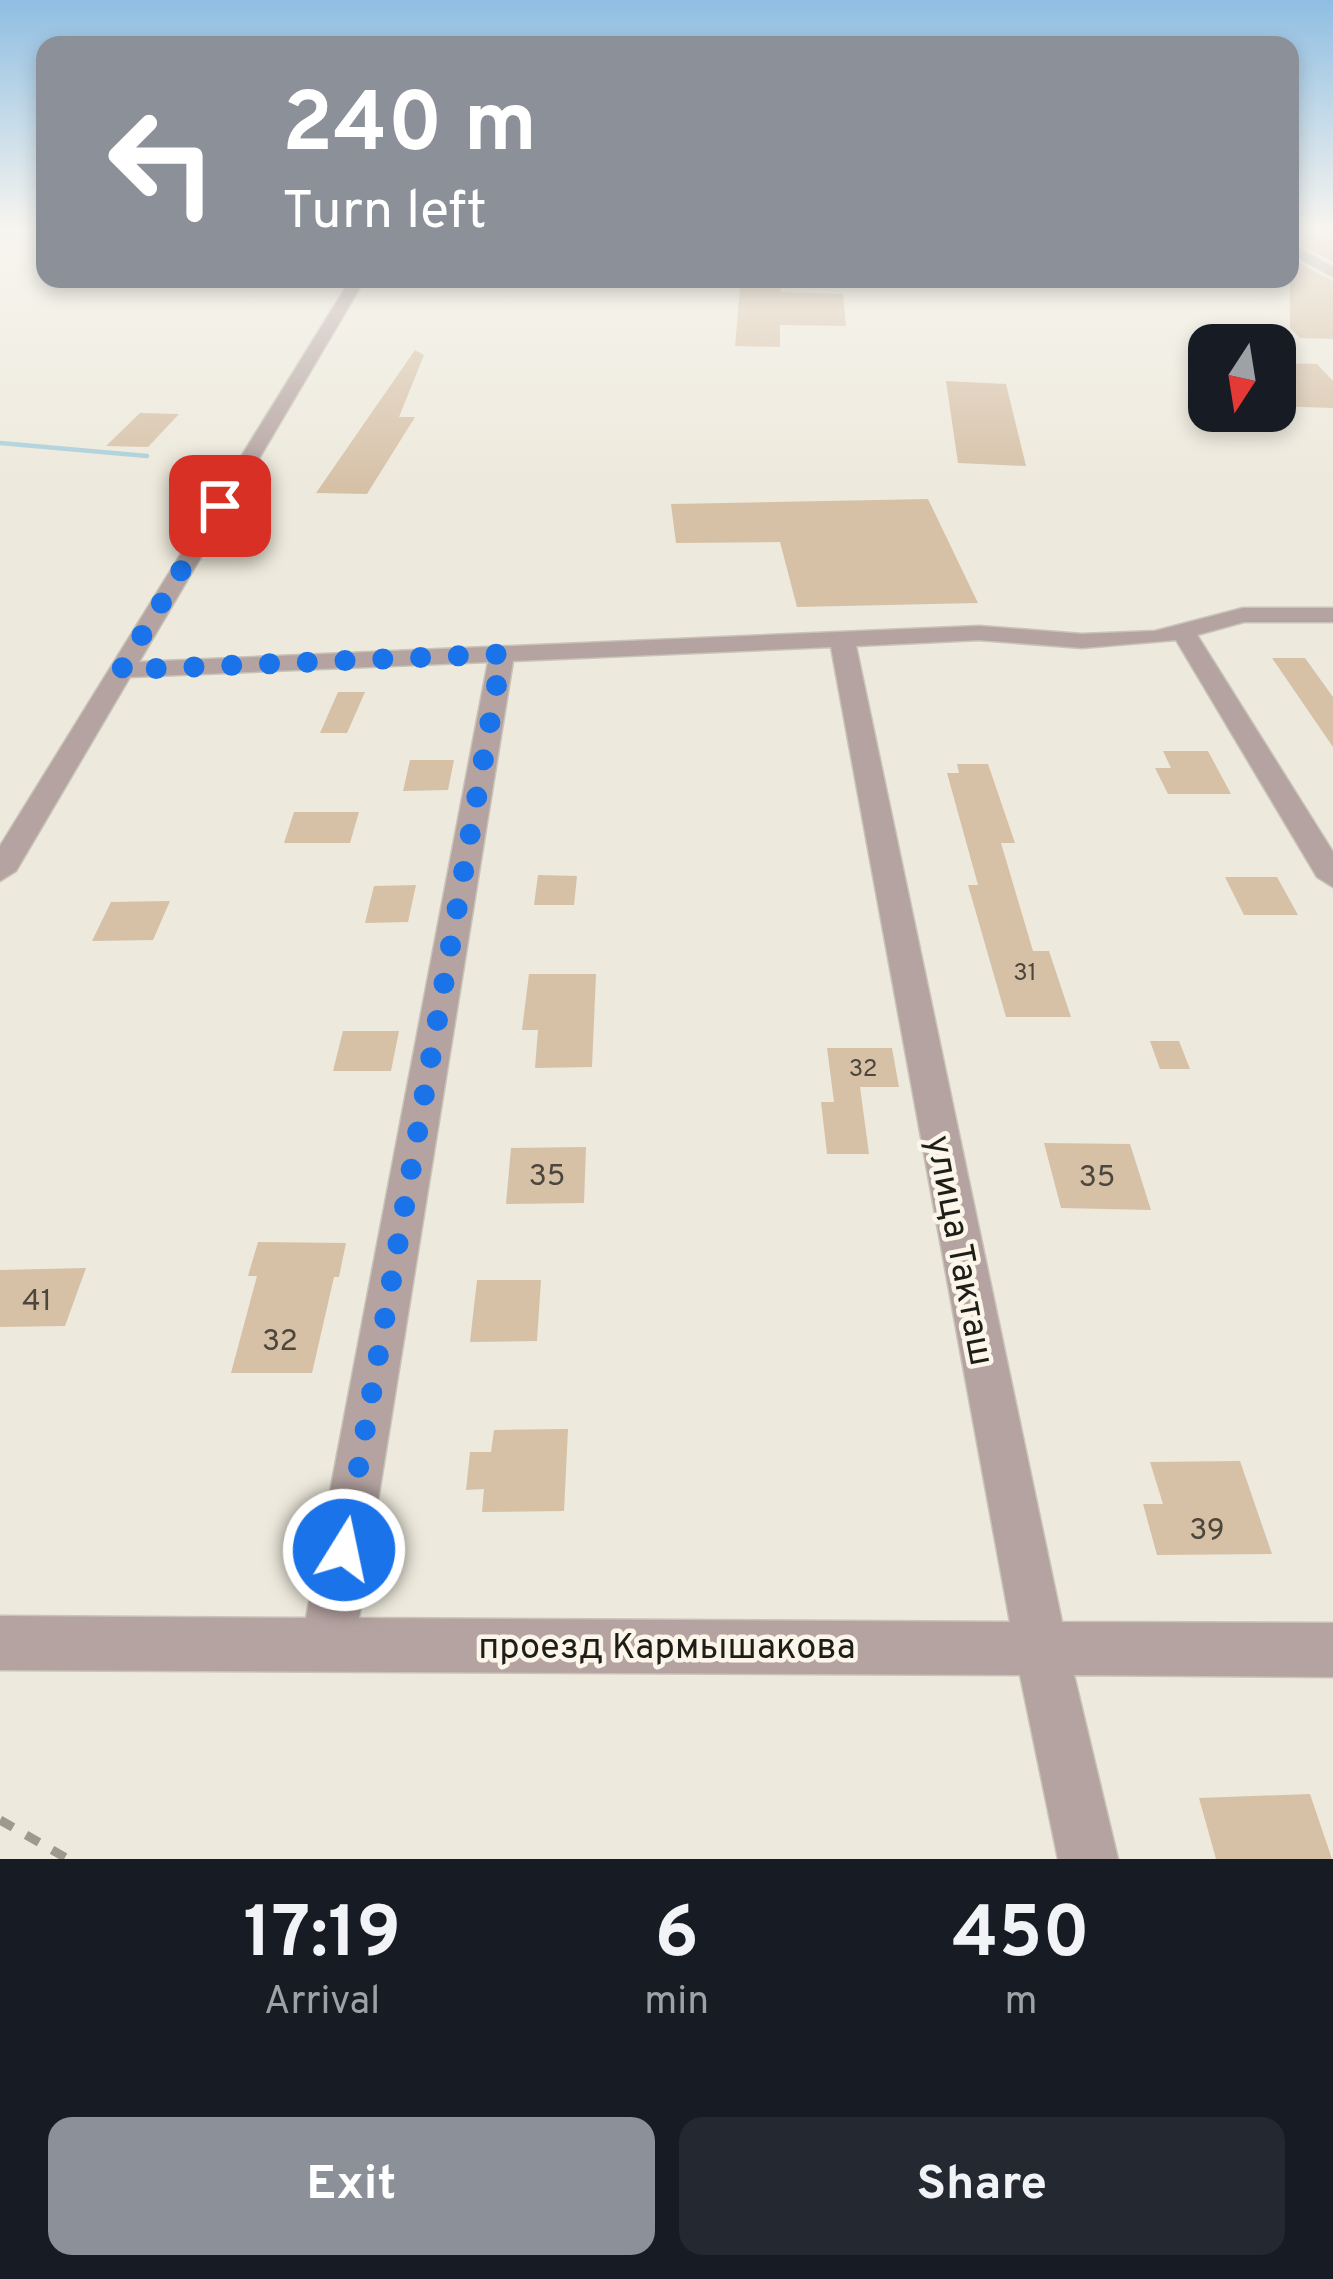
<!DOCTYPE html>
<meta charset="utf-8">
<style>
:root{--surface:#171b24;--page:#242831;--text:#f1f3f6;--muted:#9ea1a6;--accent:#8c9099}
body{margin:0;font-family:Overpass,sans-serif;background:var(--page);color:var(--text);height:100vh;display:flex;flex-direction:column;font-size:45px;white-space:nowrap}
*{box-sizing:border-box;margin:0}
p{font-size:39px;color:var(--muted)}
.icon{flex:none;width:66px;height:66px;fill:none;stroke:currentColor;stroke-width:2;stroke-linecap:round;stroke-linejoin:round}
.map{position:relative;height:1859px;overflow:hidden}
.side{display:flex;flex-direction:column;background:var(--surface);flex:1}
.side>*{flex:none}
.hud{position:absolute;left:36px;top:36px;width:1263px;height:252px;border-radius:24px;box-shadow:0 6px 18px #0003;background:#8c9099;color:#fff;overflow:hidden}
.needle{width:78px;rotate:192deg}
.tools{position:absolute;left:1188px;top:324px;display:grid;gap:24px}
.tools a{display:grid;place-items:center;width:108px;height:108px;border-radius:24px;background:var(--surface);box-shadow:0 6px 18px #0003;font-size:60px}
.pin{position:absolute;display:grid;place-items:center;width:102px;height:102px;color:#fff;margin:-51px;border-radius:24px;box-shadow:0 6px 18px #0006}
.me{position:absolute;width:132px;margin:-66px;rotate:10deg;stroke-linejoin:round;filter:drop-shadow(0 0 9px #0008)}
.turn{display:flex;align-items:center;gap:42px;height:252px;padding:0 48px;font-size:54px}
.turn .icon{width:156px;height:156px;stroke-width:2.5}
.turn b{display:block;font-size:84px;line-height:102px}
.eta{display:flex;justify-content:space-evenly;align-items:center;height:204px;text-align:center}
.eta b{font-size:72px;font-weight:700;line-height:84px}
.primary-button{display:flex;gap:24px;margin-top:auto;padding:24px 48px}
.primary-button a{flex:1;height:138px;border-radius:24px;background:var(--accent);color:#fff;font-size:48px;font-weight:700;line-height:138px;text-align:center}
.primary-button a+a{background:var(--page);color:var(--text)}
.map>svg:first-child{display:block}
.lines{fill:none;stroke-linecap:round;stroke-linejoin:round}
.stream{stroke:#a9ceda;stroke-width:4.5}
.building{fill:#d6c1a7}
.minor-casing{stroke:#c8c4b9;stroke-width:3}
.path{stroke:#9c998f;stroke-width:9;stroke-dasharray:15 15;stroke-linecap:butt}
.minor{fill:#b4a3a1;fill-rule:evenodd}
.route{stroke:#1a73e8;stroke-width:21;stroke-dasharray:0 37.8}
.labels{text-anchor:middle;stroke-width:9;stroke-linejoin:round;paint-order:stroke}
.number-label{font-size:24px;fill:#4c463c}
.near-number-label{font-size:30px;fill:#4c463c}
.near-street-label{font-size:36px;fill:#1e1d18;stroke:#fbf6e9}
</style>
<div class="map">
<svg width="1333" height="1859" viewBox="0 0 1333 1859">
<rect width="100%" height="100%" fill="#ede9dc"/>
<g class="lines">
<path class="stream" d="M 0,443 L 147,456"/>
</g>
<path class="building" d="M 1290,227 L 1333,227 L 1333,262 L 1290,239 Z
M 1290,258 L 1333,281 L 1333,339 L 1300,338 L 1290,328 Z
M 741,279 L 781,279 L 781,292 L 843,294 L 846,326 L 780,325 L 780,347 L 735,346 Z
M 415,350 L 424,355 L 399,417 L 415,417 L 367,494 L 316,493 Z
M 1275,363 L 1317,364 L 1333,381 L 1333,408 L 1275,406 Z
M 946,381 L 1006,384 L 1026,466 L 958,463 Z
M 140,413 L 179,414 L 148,447 L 106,446 Z
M 928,499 L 978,603 L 797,607 L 780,542 L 676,543 L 671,504 Z
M 1272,658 L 1305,658 L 1333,697 L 1333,747 Z
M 338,692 L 365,692 L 347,733 L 320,733 Z
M 1163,751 L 1208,751 L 1231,794 L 1168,794 L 1155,768 L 1171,768 Z
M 410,760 L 454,760 L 448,790 L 403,791 Z
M 957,764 L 988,764 L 1015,843 L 1001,843 L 1033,951 L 1049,951 L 1071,1017 L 1006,1017 L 968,885 L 978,885 L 947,773 L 959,773 Z
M 294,812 L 359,812 L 350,843 L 284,843 Z
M 538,875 L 577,876 L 574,905 L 534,905 Z
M 1225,877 L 1277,877 L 1298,915 L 1244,915 Z
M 416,885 L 408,922 L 365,923 L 374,886 Z
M 170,901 L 153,940 L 92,941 L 111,902 Z
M 529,974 L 596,974 L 592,1067 L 535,1068 L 538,1030 L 522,1030 Z
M 343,1031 L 399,1031 L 391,1071 L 333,1071 Z
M 1150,1041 L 1179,1041 L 1190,1069 L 1160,1069 Z
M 827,1048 L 892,1048 L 899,1087 L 860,1087 L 869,1154 L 827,1154 L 821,1102 L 834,1102 Z
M 1044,1143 L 1130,1144 L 1151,1210 L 1061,1208 Z
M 586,1147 L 584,1203 L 506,1204 L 511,1148 Z
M 258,1242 L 346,1243 L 339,1277 L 334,1277 L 312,1373 L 231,1373 L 257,1276 L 248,1276 Z
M 86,1268 L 65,1326 L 0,1327 L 0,1270 Z
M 477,1280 L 541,1280 L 537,1341 L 470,1342 Z
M 568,1429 L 564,1511 L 482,1512 L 484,1489 L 466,1490 L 470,1452 L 491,1452 L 494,1430 Z
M 1240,1461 L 1272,1554 L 1157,1555 L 1143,1504 L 1163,1504 L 1150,1462 Z
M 1310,1794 L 1332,1859 L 1216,1859 L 1199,1798 Z"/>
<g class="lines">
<g class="minor-casing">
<path id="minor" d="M 1290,243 L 1333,267 L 1333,277 L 1290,253 Z
M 351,279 L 365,279 L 139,662 L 979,626 L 1082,634 L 1155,631 L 1243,608 L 1333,608 L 1333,622 L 1244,622 L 1197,635 L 1333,852 L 1333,887 L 1317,877 L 1176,640 L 1082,648 L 979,640 L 856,646 L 1062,1622 L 1333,1623 L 1333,1677 L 1074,1675 L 1118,1859 L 1058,1859 L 1020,1675 L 0,1670 L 0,1616 L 306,1618 L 488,662 L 130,677 L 16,871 L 0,881 L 0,846 ZM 831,647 L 1010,1622 L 359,1618 L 513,661 Z"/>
</g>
<path class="path" d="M 0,1820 L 68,1859"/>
<use href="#minor" class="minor"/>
</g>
<linearGradient id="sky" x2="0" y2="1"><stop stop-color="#8fbee2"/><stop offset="0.47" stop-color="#f7f5ef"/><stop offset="1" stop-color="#f7f5ef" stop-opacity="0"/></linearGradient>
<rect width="1333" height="487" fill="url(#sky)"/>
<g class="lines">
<path class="route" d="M 220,506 L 121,670 L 502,654 L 344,1550"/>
</g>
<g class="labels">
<g class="number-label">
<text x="1025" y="980">31</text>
<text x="863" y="1076">32</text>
</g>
<g class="near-number-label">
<text x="547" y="1185">35</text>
<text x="1097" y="1186">35</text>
<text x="37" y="1310">41</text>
<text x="280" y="1350">32</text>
<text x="1207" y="1539">39</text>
</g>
<g class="near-street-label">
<text transform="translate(962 1250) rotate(79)" y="13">улица Такташ</text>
<text x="667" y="1658">проезд Кармышакова</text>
</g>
</g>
</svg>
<div class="tools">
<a><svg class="needle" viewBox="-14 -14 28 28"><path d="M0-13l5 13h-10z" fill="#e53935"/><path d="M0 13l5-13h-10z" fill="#9ea1a6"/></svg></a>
</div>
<div class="pin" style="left:220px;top:506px;background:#d93025"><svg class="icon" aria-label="arrive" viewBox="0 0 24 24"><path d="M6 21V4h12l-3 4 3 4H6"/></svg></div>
<svg class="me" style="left:344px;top:1550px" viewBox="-20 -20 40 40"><circle r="17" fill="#1a73e8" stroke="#fff" stroke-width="3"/><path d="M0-11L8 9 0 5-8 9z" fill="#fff"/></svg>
<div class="hud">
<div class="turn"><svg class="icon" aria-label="left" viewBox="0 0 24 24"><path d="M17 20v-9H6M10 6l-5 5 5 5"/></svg><div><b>240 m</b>Turn left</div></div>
</div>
</div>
<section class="side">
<div class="eta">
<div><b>17:19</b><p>Arrival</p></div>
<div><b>6</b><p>min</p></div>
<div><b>450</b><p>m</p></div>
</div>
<div class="primary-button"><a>Exit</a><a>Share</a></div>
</section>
